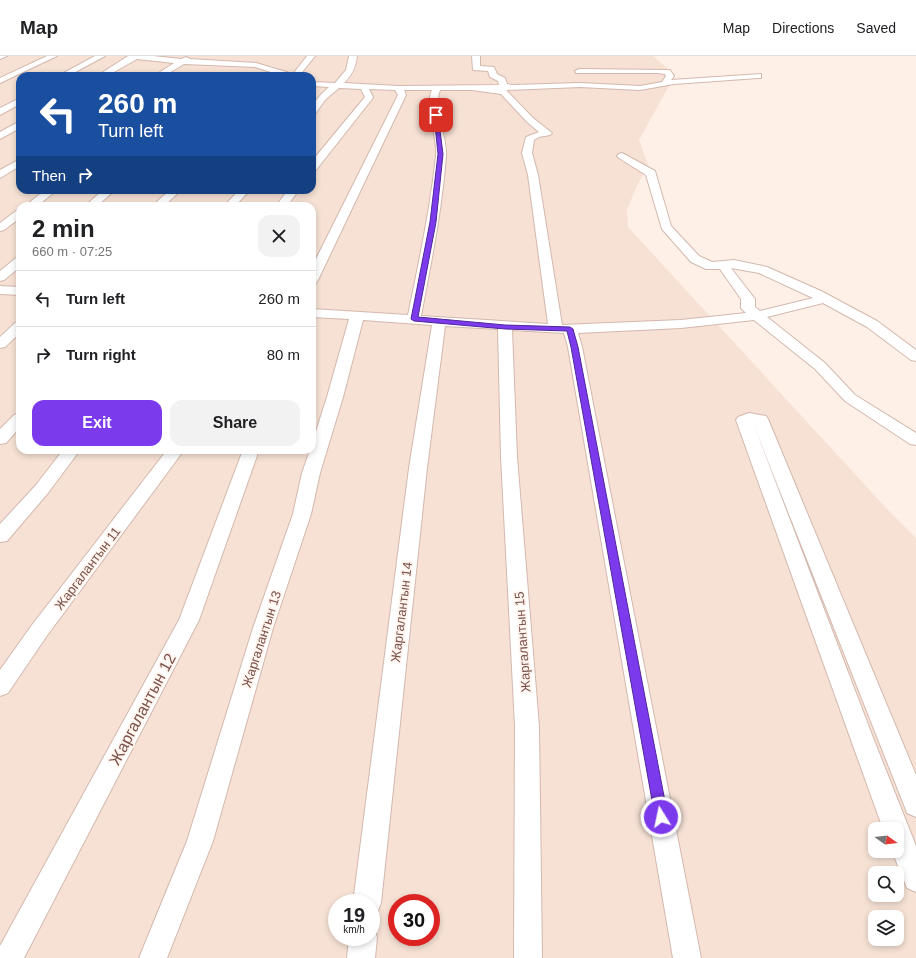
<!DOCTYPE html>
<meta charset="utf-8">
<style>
:root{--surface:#fff;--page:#f2f2f2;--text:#202124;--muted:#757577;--line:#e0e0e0;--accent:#7c3aed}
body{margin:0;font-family:Helvetica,sans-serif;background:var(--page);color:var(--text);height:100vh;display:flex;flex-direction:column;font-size:15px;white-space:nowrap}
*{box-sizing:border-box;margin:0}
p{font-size:13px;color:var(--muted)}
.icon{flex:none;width:22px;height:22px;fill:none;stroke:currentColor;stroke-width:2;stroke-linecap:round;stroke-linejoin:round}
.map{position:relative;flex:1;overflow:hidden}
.side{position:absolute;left:16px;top:146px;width:300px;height:252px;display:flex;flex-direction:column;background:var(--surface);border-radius:12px;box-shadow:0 2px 6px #0003}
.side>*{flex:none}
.top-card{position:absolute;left:16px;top:16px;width:300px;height:122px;border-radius:12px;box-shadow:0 2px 6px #0003;background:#1a4fa0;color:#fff;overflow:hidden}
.needle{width:26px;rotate:104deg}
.tools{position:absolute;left:868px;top:766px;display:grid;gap:8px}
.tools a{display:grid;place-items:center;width:36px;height:36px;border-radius:8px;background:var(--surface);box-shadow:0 2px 6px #0003;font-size:20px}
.speed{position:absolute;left:328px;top:838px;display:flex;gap:8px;font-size:20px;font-weight:700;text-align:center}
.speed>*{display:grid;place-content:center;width:52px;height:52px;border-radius:50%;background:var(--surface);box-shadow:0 2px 6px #0003;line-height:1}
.speed small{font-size:10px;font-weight:400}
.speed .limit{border:6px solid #d22;background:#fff;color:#111}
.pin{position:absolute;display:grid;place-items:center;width:34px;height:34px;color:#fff;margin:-17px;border-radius:8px;box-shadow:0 2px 6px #0006}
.me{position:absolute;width:44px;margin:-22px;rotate:350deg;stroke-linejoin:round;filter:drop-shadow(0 0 3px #0008)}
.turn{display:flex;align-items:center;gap:14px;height:84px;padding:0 16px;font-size:18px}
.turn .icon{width:52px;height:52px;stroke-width:2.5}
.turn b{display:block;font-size:28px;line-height:34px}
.then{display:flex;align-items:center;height:38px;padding:0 16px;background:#0003;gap:8px;font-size:15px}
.round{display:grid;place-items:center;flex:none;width:42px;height:42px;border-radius:12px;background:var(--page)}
.summary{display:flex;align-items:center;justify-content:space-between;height:68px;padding:0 16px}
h1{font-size:24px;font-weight:600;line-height:30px}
.primary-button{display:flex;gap:8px;margin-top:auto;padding:8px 16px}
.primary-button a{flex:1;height:46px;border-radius:12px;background:var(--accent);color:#fff;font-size:16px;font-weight:600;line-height:46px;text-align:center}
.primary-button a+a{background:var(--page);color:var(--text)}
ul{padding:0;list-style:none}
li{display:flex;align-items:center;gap:12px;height:56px;padding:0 16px;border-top:1px solid var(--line)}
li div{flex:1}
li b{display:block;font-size:15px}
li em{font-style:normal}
header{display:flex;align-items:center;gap:24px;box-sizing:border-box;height:56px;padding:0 20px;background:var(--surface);border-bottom:1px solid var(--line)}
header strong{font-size:19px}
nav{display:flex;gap:22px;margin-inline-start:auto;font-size:14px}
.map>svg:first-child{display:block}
.residential{fill:#f6e1d4;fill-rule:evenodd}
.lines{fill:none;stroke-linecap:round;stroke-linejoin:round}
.street-casing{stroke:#d3b8ae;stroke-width:2}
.street{fill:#fff;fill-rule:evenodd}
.route{fill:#7c3aed;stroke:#51269a}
.labels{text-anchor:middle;stroke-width:3.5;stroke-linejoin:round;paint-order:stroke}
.street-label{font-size:13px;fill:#795149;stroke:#fff5ee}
.near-street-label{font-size:16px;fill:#795149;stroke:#fff5ee}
</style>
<header>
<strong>Map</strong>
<nav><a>Map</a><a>Directions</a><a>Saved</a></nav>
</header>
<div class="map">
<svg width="916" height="902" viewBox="0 0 916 902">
<rect width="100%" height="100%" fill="#fef0e6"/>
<path class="residential" d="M 0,0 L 653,0 L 675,19 L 639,84 L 648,109 L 636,132 L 627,154 L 628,171 L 887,453 L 916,482 L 916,902 L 0,902 ZM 20,20 L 312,20 L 312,134 L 20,134 ZM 20,150 L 312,150 L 312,394 L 20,394 ZM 875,773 L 897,773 L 897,795 L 875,795 ZM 875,817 L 897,817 L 897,839 L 875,839 ZM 337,847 L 371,847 L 371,881 L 337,881 ZM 397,847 L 431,847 L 431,881 L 397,881 ZM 875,861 L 897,861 L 897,883 L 875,883 Z"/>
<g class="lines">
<g class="street-casing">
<path id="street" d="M 0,0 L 7,0 L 0,3 Z
M 47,0 L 57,0 L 0,27 L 0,22 Z
M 95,0 L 105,0 L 68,20 L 58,20 Z
M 128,0 L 153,0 L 181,3 L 186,1 L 190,3 L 256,7 L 293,18 L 307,0 L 315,0 L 299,20 L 283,20 L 255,11 L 184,8 L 164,20 L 154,20 L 174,7 L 137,3 L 107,20 L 97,20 Z
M 349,0 L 357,0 C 356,11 352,19 344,27 L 398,30 L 499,29 L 498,25 L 490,21 L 488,15 L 473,14 L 472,0 L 480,0 L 480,10 L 494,11 L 497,18 L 505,22 L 507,28 L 512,29 L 580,27 L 640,30 L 662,26 L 666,20 L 665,18 L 657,17 L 576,17 L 575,15 L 579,13 L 667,14 L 670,14 L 674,20 L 671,24 L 761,18 L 761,22 L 758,22 L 674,28 L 640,34 L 580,31 L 506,34 L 533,62 L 552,77 L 550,79 L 539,81 L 534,84 L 532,97 L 538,119 L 562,269 L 681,264 L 746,257 L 741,252 L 741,243 L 720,213 L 706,213 L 691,206 L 662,173 L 646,119 L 619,102 L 617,100 L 619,98 L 622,97 L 655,115 L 671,170 L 699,200 L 712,206 L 734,204 L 767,211 L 821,235 L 877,265 L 916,294 L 916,305 L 911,304 L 867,271 L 823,247 L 767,261 L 825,307 L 855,339 L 916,377 L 916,389 L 910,388 L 845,345 L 815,313 L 754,264 L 681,272 L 578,277 L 582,291 L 701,902 L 673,902 L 568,291 L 564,277 L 512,274 L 517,401 L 539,670 L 542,902 L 514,902 L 515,670 L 501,401 L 498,273 L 445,270 L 427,412 L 381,847 L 377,857 L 371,859 L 371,847 L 353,847 L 409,412 L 432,269 L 363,264 L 343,341 L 320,417 L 311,458 L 273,572 L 213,785 L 167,902 L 139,902 L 187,785 L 253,572 L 293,458 L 302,417 L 310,394 L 312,394 L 312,388 L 327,341 L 349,263 L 312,261 L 312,253 L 408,259 C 419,206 430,154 436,100 C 438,80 424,53 432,34 L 404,34 L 406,39 L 318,224 L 316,227 L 312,228 L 312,211 L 398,39 L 395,34 L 369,33 L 373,41 L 372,43 L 316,114 L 312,115 L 312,105 L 365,41 L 361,33 L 339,32 L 326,43 L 315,58 L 312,59 C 312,46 320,39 329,31 L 312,30 L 312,26 L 335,27 L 346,14 ZM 440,34 L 472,34 L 501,38 L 527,66 L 539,76 L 526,81 L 522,97 L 528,119 L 548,268 L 421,260 C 431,207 442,154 446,100 C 447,80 433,53 440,34 ZM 731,212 L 759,217 L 813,242 L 760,255 L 755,251 L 755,243 Z
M 20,42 L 20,48 L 0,59 L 0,52 Z
M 20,65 L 20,72 L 0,83 L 0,76 Z
M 20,103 L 20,110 L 0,122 L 0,114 Z
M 45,134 L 57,134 L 37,150 L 25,150 Z
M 103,134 L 115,134 L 97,150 L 85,150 Z
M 170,134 L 181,134 L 164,150 L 152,150 Z
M 239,134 L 250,134 L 235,150 L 224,150 Z
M 288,134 L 299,134 L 287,150 L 276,150 Z
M 20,154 L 20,162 L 4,174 L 0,175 L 0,167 L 16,155 Z
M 20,201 L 20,211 L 4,224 L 0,225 L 0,215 L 16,202 Z
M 0,230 L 20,231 L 20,239 L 0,238 Z
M 20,266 L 20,277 L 5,291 L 0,292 L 0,281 L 15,267 Z
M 20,357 L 20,371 L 6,387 L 0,388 L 0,373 L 14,359 Z
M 749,357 L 766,360 L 768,363 L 916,719 L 916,761 L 907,757 L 904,749 L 753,367 L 872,679 L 916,790 L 916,836 L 907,832 L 892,795 L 897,795 L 897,773 L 883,773 L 736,364 L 738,361 Z
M 63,394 L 80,394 L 48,437 L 7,485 L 0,486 L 0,468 L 36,429 Z
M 167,394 L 184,394 L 46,581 L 8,637 L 0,640 L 0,614 L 32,569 Z
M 243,394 L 259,394 L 199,564 L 24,902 L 0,902 L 0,890 L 179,564 Z
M 371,870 L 373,871 L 377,881 L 375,902 L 347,902 L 349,881 L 371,881 Z"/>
</g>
<use href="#street" class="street"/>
</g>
<path class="route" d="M 436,58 L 438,59 L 443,98 L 436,166 L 418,261 L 505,269 L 570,271 L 573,273 L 578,291 L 668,761 L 666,765 L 661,767 L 657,765 L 655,761 L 571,291 L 567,275 L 505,273 L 414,265 L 411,263 L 430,166 L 438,98 L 434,59 Z"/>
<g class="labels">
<g class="street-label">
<text transform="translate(87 512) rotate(-53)" y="5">Жаргалантын 11</text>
<text transform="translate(401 556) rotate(-83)" y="5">Жаргалантын 14</text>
<text transform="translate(261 583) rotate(-72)" y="5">Жаргалантын 13</text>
<text transform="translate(522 586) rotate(-94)" y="5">Жаргалантын 15</text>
</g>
<g class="near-street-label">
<text transform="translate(142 653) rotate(-62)" y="6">Жаргалантын 12</text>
</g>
</g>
</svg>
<div class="tools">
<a><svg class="needle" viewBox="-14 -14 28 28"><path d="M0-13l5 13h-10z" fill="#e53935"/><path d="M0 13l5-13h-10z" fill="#757577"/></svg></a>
<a><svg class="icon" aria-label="search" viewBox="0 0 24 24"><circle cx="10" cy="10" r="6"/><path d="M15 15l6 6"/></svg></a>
<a><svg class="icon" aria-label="layers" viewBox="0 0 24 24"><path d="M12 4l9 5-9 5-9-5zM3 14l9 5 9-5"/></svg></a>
</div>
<div class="speed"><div>19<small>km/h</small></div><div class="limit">30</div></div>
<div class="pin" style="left:436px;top:59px;background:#d93025"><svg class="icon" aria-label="arrive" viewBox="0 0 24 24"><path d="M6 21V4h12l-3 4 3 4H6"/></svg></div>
<svg class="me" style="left:661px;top:761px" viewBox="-20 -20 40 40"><circle r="17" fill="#7c3aed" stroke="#fff" stroke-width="3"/><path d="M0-11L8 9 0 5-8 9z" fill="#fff"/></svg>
<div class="top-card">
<div class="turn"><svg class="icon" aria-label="left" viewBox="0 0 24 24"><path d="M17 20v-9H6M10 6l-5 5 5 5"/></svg><div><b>260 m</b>Turn left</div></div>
<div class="then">Then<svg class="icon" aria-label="right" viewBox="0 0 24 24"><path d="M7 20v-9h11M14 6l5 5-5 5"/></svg></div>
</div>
<section class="side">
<div class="summary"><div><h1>2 min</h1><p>660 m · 07:25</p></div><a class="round"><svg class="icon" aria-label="close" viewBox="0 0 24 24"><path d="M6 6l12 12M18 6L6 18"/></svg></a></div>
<ul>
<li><svg class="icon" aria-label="left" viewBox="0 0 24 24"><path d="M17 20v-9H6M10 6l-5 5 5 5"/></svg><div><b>Turn left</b></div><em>260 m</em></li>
<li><svg class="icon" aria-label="right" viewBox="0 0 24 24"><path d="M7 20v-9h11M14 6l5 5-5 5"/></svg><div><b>Turn right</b></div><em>80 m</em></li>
</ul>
<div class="primary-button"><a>Exit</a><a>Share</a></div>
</section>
</div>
